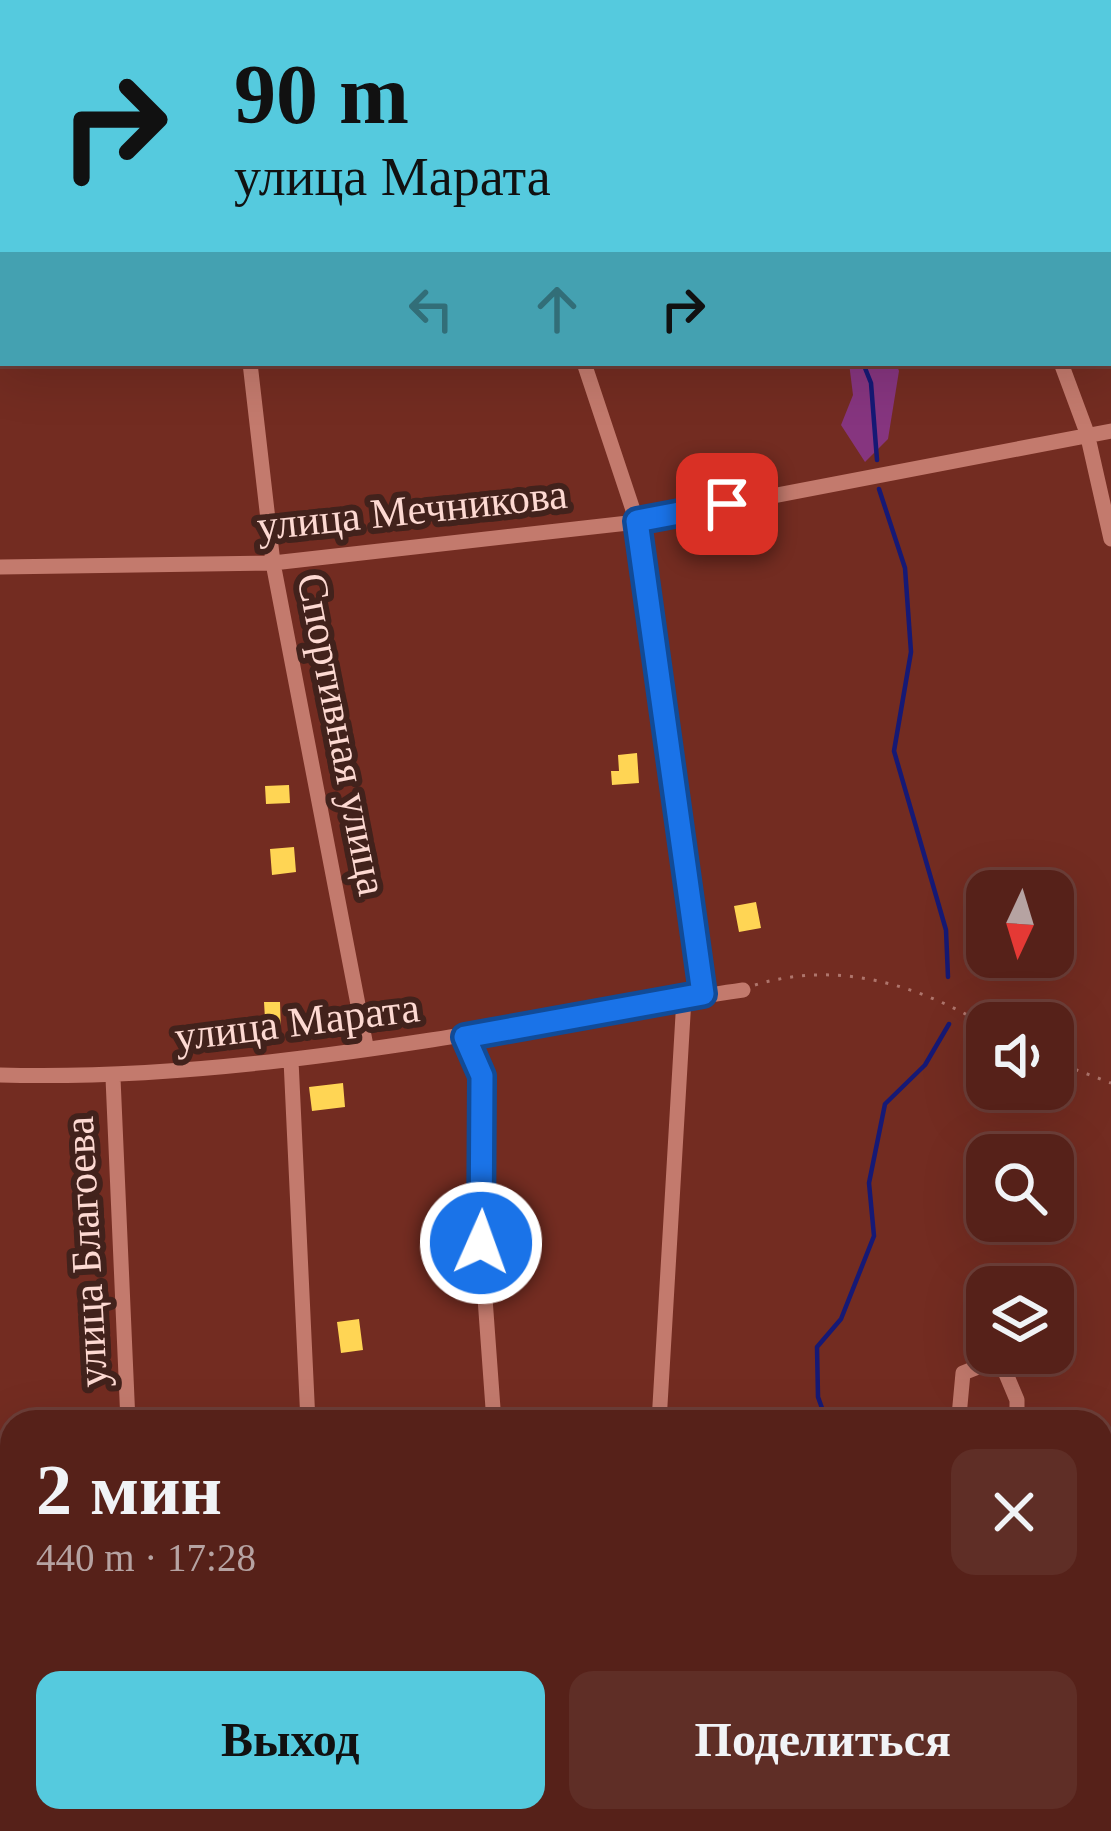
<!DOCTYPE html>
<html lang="ru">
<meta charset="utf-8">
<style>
:root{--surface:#562119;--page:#5f2e26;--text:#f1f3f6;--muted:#b6a3a2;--line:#6c3e38;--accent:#55cade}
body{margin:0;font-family:"Times New Roman",serif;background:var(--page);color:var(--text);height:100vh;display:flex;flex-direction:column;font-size:45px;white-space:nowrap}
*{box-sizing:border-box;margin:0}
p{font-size:39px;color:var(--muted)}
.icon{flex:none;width:66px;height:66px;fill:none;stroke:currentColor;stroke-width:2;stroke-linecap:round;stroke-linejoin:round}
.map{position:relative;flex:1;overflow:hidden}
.panel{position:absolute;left:0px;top:1410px;width:1113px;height:423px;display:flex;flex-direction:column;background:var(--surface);border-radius:36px 36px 0 0;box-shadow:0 12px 48px #0002,0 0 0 3px var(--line)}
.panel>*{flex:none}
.hud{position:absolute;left:0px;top:0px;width:1113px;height:366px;box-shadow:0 12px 48px #0002,0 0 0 3px var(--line);background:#55cade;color:#111;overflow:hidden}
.needle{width:78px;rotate:184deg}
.tools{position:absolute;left:966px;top:870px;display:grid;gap:24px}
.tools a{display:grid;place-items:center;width:108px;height:108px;border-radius:24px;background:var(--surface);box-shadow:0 12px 48px #0002,0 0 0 3px var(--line);font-size:60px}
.pin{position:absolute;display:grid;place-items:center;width:102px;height:102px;color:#fff;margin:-51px;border-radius:24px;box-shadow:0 6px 18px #0006}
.me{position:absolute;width:132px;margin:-66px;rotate:2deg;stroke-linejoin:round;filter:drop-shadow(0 0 9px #0008)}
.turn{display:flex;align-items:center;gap:42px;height:252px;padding:0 36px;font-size:54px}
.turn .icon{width:156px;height:156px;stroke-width:2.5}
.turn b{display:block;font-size:84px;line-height:102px}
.lanes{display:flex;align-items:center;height:114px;padding:0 36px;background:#0003;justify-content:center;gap:60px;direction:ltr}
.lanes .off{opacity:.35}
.round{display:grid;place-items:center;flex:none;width:126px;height:126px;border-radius:24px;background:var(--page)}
.summary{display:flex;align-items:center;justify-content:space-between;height:204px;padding:0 36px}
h1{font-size:72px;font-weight:700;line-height:90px}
.action{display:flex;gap:24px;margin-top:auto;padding:24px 36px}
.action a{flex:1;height:138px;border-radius:24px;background:var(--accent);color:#111;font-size:48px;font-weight:700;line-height:138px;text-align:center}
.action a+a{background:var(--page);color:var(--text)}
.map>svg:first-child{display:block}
.green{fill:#86357f}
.forest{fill:#b55dac}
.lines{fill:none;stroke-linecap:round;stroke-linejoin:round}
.stream{stroke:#161975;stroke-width:4.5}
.building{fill:#ffd554}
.path{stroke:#ae756c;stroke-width:3;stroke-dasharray:3 9;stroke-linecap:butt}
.minor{stroke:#c37a6d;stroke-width:15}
.route-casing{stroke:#114b97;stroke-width:30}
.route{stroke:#1a73e8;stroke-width:21}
.labels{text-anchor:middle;stroke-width:12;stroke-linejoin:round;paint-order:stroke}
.street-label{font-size:42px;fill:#fdd9d2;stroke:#42221c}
</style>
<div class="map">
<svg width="1111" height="1831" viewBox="0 0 1111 1831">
<rect width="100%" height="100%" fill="#732c21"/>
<path class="green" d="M 849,363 L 896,363 L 899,371 L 888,439 L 865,462 L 841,425 L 853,395 Z"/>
<path class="forest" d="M 721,1821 L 907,1821 L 902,1831 L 718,1831 Z"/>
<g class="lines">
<path class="stream" d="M 863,363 L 871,383 L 877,460
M 879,489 L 905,568 L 911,652 L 894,751 L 946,930 L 948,977
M 827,1422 L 818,1397 L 817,1347 L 841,1319 L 874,1236 L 869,1183 L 885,1104 L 925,1065 L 949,1024
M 855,1831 L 859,1821"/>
</g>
<path class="building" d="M 637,753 L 639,783 L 612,785 L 611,771 L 619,771 L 618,755 Z
M 289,785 L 290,803 L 266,804 L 265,786 Z
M 294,847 L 296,872 L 272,875 L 270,849 Z
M 756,902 L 761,928 L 739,932 L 734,906 Z
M 264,1002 L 280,1002 L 281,1035 L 266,1036 Z
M 343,1083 L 345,1107 L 312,1111 L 309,1087 Z
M 359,1319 L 363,1350 L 341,1353 L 337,1322 Z"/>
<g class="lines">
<path class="path" d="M 649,3 L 684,0
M 755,985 C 837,960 916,984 987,1026
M 1053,1061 L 1111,1083"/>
<path class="minor" d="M 204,0 L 205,3
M 387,0 L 389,3
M 928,0 L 929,3
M 0,82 L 3,81
M 250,363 L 273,563 L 366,1046
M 584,363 L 637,522 L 703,994
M 1061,363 L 1087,433 L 1111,539
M 0,567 L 273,563 L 637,522 L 1111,431
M 465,1037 L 482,1076 L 481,1243 L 494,1422
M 291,1060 L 308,1422
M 0,1075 C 251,1082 496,1026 743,990
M 113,1078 L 128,1422
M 659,1422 L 684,998
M 974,1422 L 959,1416 L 963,1373 L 988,1363 L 1004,1369 L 1017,1400 L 1017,1422
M 1101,1458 L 1111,1460
M 1101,1585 L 1111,1583
M 0,1644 L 12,1644
M 1101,1774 L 1111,1776
M 0,1830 L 12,1787
M 199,1831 L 202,1821
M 410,1831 L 414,1821
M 697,1831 L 701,1821"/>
</g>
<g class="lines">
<g class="route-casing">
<path id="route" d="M 481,1243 L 482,1076 L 465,1037 L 703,994 L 637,521 L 727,504"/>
</g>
<use href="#route" class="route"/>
</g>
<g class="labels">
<g class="street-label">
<text transform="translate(412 509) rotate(-6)" y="15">улица Мечникова</text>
<text transform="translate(343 734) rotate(79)" y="15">Спортивная улица</text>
<text transform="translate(297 1021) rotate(-7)" y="15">улица Марата</text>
<text transform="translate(85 1252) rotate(-93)" y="15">улица Благоева</text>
</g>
</g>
</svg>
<div class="tools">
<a><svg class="needle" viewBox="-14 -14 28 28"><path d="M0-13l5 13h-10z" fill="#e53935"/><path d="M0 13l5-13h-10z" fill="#b6a3a2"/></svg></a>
<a><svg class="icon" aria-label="sound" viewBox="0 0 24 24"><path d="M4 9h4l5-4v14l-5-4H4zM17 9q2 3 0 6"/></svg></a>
<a><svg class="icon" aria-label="search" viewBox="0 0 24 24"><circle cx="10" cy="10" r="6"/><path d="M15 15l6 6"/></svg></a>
<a><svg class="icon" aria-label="layers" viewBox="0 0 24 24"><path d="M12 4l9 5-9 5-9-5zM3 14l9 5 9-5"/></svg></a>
</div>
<div class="pin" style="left:727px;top:504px;background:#d93025"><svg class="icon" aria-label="arrive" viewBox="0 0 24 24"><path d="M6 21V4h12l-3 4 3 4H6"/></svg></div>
<svg class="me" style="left:481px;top:1243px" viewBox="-20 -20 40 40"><circle r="17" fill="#1a73e8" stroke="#fff" stroke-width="3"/><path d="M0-11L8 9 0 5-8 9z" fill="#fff"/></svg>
<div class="hud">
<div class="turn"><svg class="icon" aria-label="right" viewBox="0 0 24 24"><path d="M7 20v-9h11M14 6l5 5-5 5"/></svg><div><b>90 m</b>улица Марата</div></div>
<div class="lanes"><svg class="icon off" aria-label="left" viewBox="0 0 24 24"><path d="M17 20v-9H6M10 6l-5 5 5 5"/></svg><svg class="icon off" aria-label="ahead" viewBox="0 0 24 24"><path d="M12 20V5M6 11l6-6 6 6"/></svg><svg class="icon" aria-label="right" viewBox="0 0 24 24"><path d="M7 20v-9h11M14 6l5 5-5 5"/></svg></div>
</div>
<section class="panel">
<div class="summary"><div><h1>2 мин</h1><p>440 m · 17:28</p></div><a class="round"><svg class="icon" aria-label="close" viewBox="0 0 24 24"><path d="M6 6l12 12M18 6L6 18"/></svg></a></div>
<div class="action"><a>Выход</a><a>Поделиться</a></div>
</section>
</div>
